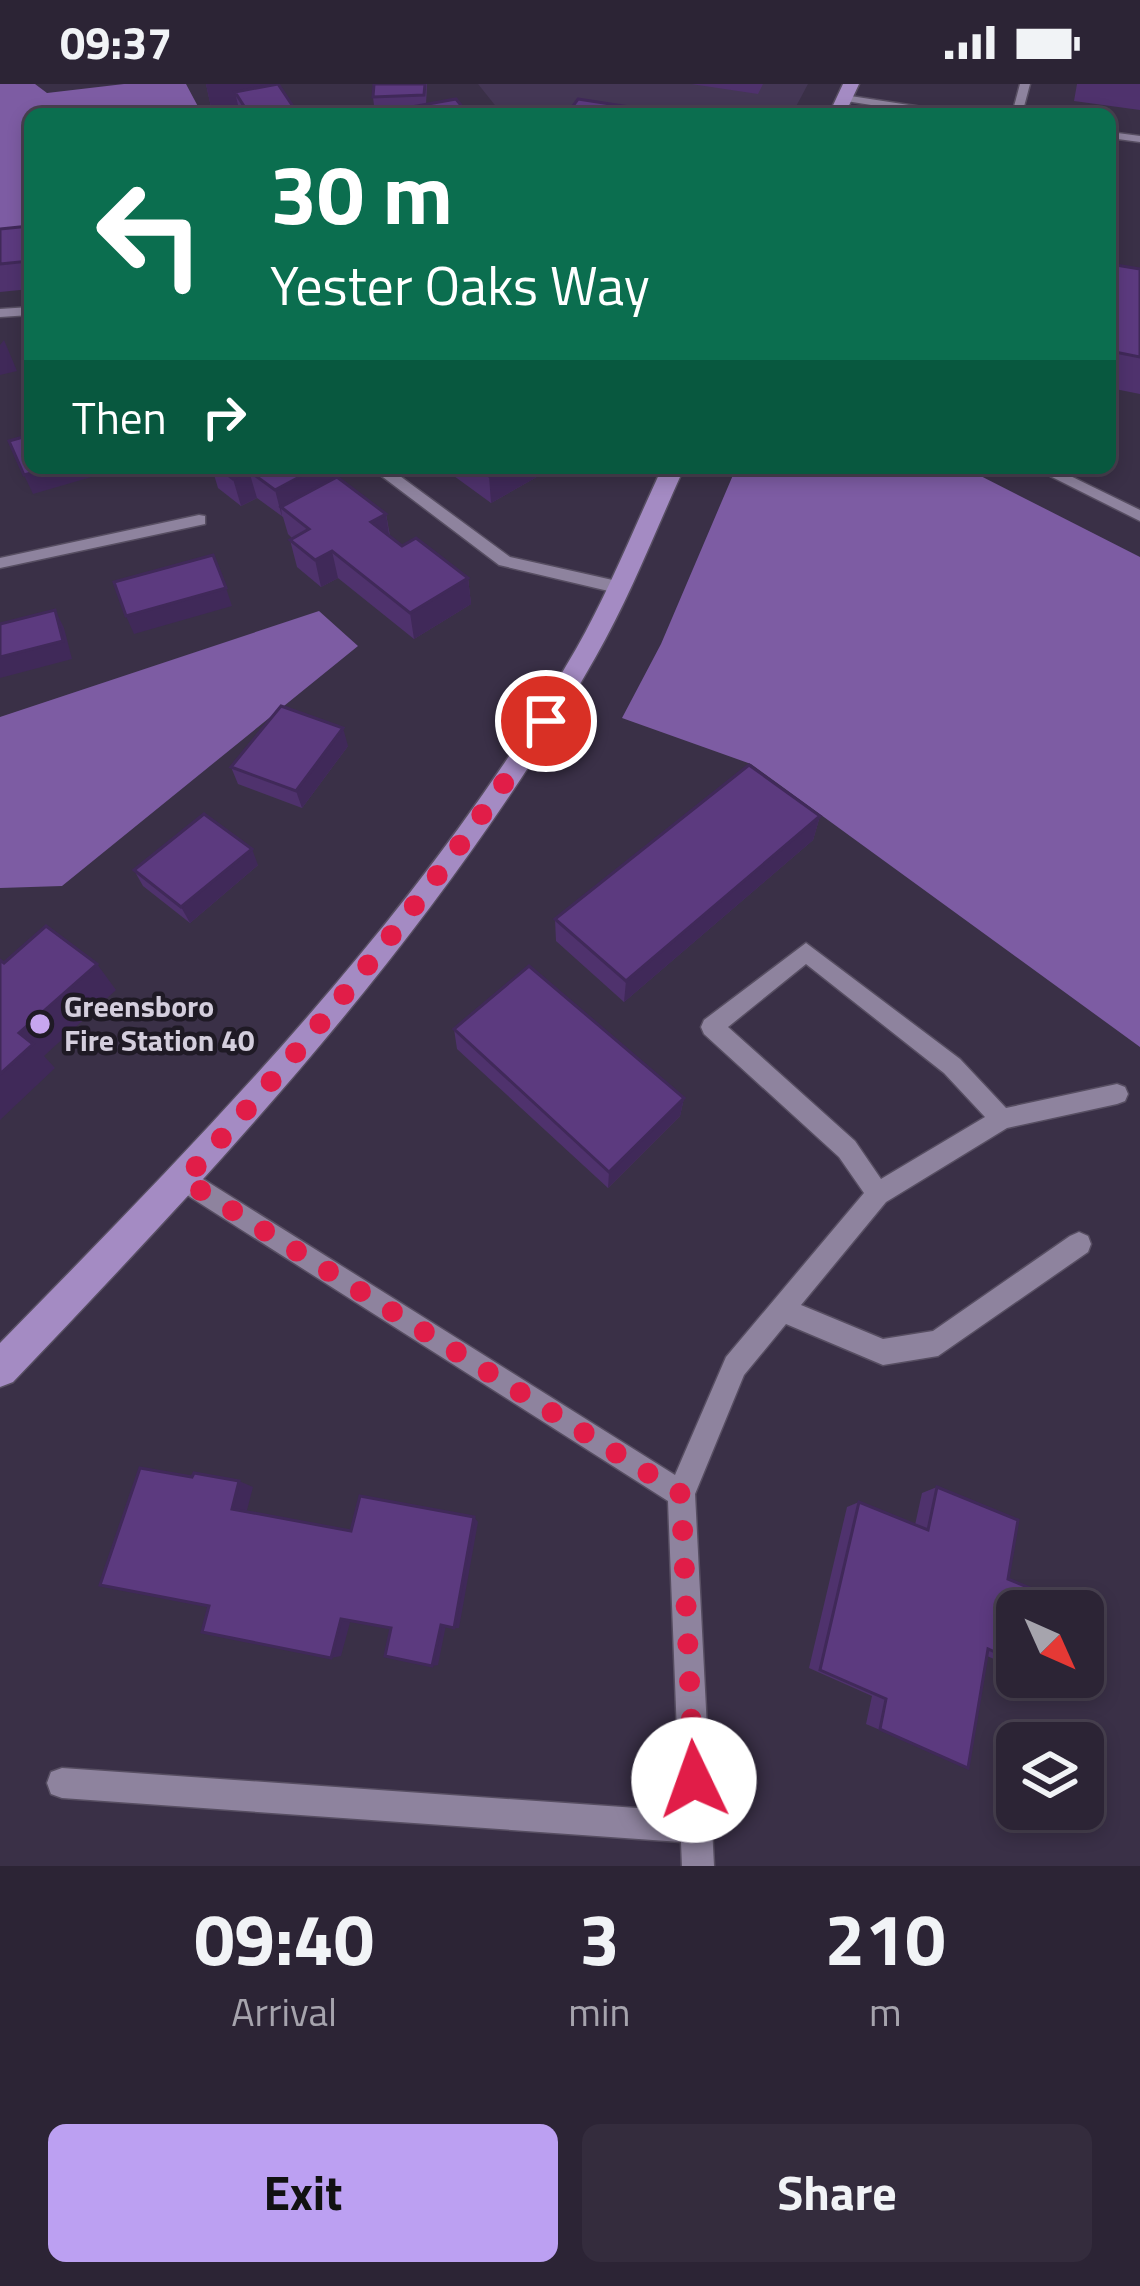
<!DOCTYPE html>
<style>
:root{--surface:#2c2435;--page:#342c3d;--text:#f1f3f6;--muted:#a6a4ad;--line:#484150;--accent:#bca0f2}
body{margin:0;font-family:"Titillium Web",sans-serif;background:var(--page);color:var(--text);height:100vh;display:flex;flex-direction:column;font-size:45px;white-space:nowrap}
*{box-sizing:border-box;margin:0}
p{font-size:39px;color:var(--muted)}
.icon{flex:none;width:66px;height:66px;fill:none;stroke:currentColor;stroke-width:2;stroke-linecap:round;stroke-linejoin:round}
.map{position:relative;height:1782px;overflow:hidden}
.details{display:flex;flex-direction:column;background:var(--surface);flex:1}
.details>*{flex:none}
.guide{position:absolute;left:24px;top:24px;width:1092px;height:366px;border-radius:18px;box-shadow:0 6px 18px #0003,0 0 0 3px var(--line);background:#0b6e4f;color:#fff;overflow:hidden}
.needle{width:78px;rotate:135deg}
.tools{position:absolute;left:996px;top:1506px;display:grid;gap:24px}
.tools a{display:grid;place-items:center;width:108px;height:108px;border-radius:18px;background:var(--surface);box-shadow:0 6px 18px #0003,0 0 0 3px var(--line);font-size:60px}
.pin{position:absolute;display:grid;place-items:center;width:102px;height:102px;color:#fff;margin:-51px;border:6px solid #fff;border-radius:50%;box-shadow:0 3px 12px #0007}
.me{position:absolute;width:132px;margin:-66px;rotate:357deg;stroke-linejoin:round;filter:drop-shadow(0 0 9px #0008)}
.turn{display:flex;align-items:center;gap:42px;height:252px;padding:0 48px;font-size:54px}
.turn .icon{width:156px;height:156px;stroke-width:2.5}
.turn b{display:block;font-size:84px;line-height:102px}
.then{display:flex;align-items:center;height:114px;padding:0 48px;background:#0003;gap:24px;font-size:45px}
.eta{display:flex;justify-content:space-evenly;align-items:center;height:204px;text-align:center}
.eta b{font-size:72px;font-weight:700;line-height:84px}
.action{display:flex;gap:24px;margin-top:auto;padding:24px 48px}
.action a{flex:1;height:138px;border-radius:18px;background:var(--accent);color:#111;font-size:48px;font-weight:700;line-height:138px;text-align:center}
.action a+a{background:var(--page);color:var(--text)}
.status{display:flex;justify-content:space-between;align-items:center;height:84px;padding:0 60px;background:var(--surface);direction:ltr}
.status svg{height:33px;fill:currentColor}
.map>svg:first-child{display:block}
.built{fill:#443755}
.forest{fill:#7d5ca3}
.lines{fill:none;stroke-linecap:round;stroke-linejoin:round}
.minor-casing{stroke:#574e62;stroke-width:3}
.major-casing{stroke:#574e62;stroke-width:3}
.minor{fill:#8e839e;fill-rule:evenodd}
.major{fill:#a48bc3;fill-rule:evenodd}
.wall{fill:#4f326d}
.shaded-wall{fill:#402959}
.building{fill:#5c3a7f;stroke:#402959;stroke-width:3}
.route{stroke:#e11d48;stroke-width:21;stroke-dasharray:0 37.8}
.poi-dot{fill:#c7a6ef;stroke:#1f1a25;stroke-width:4.5}
.labels{text-anchor:middle;stroke-width:9;stroke-linejoin:round;paint-order:stroke}
.poi-label{font-size:30px;font-weight:bold;fill:#d4cedd;stroke:#1f1a25;text-anchor:start}
</style>
<div class="status"><b>09:37</b><svg viewBox="0 0 49 12"><path d="M0 12V9h3v3zM5 12V6h3v6zM10 12V3h3v9zM15 12V0h3v12zM26 1h20v11H26zM47 4h2v5h-2z"/></svg></div>
<div class="map">
<svg width="1140" height="1782" viewBox="0 0 1140 1782">
<rect width="100%" height="100%" fill="#3a3047"/>
<path class="built" d="M 478,0 L 808,0 L 792,30 L 502,30 Z"/>
<path class="forest" d="M 0,0 L 35,0 L 47,9 L 124,0 L 186,0 L 202,30 L 30,30 L 30,148 L 0,148 Z
M 736,384 L 965,384 L 1140,473 L 1140,963 L 751,680 L 622,634 L 661,560 Z
M 319,527 L 358,562 L 62,802 L 0,804 L 0,633 Z"/>
<g class="lines">
<g class="minor-casing">
<path id="minor" d="M 1020,0 L 1030,0 L 1022,30 L 1012,30 Z
M 844,11 L 948,27 L 953,30 L 927,30 L 840,16 Z
M 1110,48 L 1140,52 L 1140,58 L 1110,54 Z
M 30,223 L 30,231 L 0,233 L 0,225 Z
M 371,384 L 389,384 L 510,473 L 617,497 L 625,503 L 617,509 L 499,481 Z
M 1034,384 L 1054,384 L 1140,426 L 1140,437 Z
M 199,431 L 205,432 L 205,440 L 0,484 L 0,474 Z
M 806,859 L 960,975 L 1006,1024 L 1117,1000 L 1125,1003 L 1128,1010 L 1125,1017 L 1117,1020 L 1007,1044 L 886,1118 L 801,1221 L 883,1255 L 933,1247 L 1070,1152 L 1079,1148 L 1088,1152 L 1091,1160 L 1088,1168 L 938,1272 L 883,1281 L 786,1240 L 744,1291 L 695,1410 L 714,1782 L 682,1782 L 681,1758 L 62,1714 L 51,1710 L 47,1699 L 51,1688 L 62,1684 L 680,1727 L 668,1417 L 176,1104 L 172,1096 L 176,1088 L 184,1085 L 192,1088 L 675,1391 L 726,1273 L 864,1109 L 839,1073 L 704,950 L 701,943 L 704,936 ZM 806,880 L 944,989 L 985,1033 L 881,1095 L 855,1057 L 728,943 Z"/>
</g>
<g class="major-casing">
<path id="major" d="M 843,0 L 859,0 L 845,30 L 829,30 Z
M 662,384 L 684,384 C 655,448 630,513 595,574 C 441,845 227,1074 13,1298 L 0,1303 L 0,1259 C 210,1045 425,826 576,565 C 609,507 634,444 662,384 Z"/>
</g>
<use href="#minor" class="minor"/>
<use href="#major" class="major"/>
</g>
<path class="wall" d="M 206,0 L 272,0 L 249,30 L 240,30 L 238,21 L 211,23 Z
M 374,0 L 427,0 L 426,21 L 468,30 L 375,30 L 373,13 Z
M 691,0 L 763,0 L 758,10 Z
M 1077,0 L 1140,0 L 1140,26 L 1074,17 Z
M 30,142 L 30,205 L 0,208 L 0,145 Z
M 1110,180 L 1140,185 L 1140,310 L 1110,304 Z
M 212,384 L 333,384 L 335,394 L 386,430 L 390,452 L 402,462 L 468,494 L 471,520 L 414,555 L 338,494 L 321,503 L 297,483 L 290,456 L 292,454 L 288,450 L 283,433 L 257,414 L 241,422 L 218,404 Z
M 443,384 L 542,384 L 542,390 L 491,419 Z
M 348,662 L 302,724 L 238,700 L 231,683 Z
M 820,732 L 813,756 L 624,918 L 556,857 L 555,835 Z
M 258,781 L 190,839 L 143,802 L 134,786 Z
M 454,945 L 684,1014 L 680,1032 L 608,1104 L 457,965 Z
M 937,1403 L 1008,1495 L 1017,1527 L 1017,1585 L 987,1572 L 968,1684 L 866,1640 L 872,1612 L 809,1584 L 847,1423 L 859,1418 L 915,1441 L 922,1409 Z"/>
<path class="shaded-wall" d="M 206,0 L 272,0 L 275,17 L 235,8 L 238,21 L 211,23 Z
M 4,256 L 17,287 L 0,291 L 0,261 Z
M 49,384 L 103,384 L 105,389 L 33,410 L 24,391 Z
M 316,384 L 333,384 L 337,403 L 281,423 L 282,433 L 275,406 Z
M 503,384 L 542,384 L 542,390 L 491,419 L 489,392 Z
M 249,387 L 257,414 L 241,422 L 233,395 Z
M 386,430 L 390,457 L 371,438 Z
M 332,467 L 338,494 L 321,503 L 315,476 Z
M 468,494 L 471,520 L 414,555 L 410,529 Z
M 226,504 L 232,522 L 134,550 L 126,532 Z
M 55,526 L 64,544 L 72,575 L 0,594 L 0,573 Z
M 343,644 L 348,662 L 302,724 L 296,707 Z
M 820,732 L 813,756 L 624,918 L 626,897 Z
M 252,765 L 258,781 L 190,839 L 181,823 Z
M 97,880 L 116,906 L 44,972 L 55,984 L 0,1036 L 0,990 L 19,949 Z
M 684,1014 L 680,1032 L 608,1104 L 609,1088 Z
M 239,1397 L 253,1403 L 246,1430 L 232,1425 Z
M 474,1433 L 478,1438 L 459,1544 L 454,1544 Z
M 341,1535 L 351,1535 L 341,1572 L 331,1574 Z
M 441,1541 L 446,1541 L 438,1581 L 432,1582 Z"/>
<path class="building" d="M 278,0 L 298,30 L 249,30 L 235,8 Z
M 374,0 L 425,0 L 424,11 L 373,13 Z
M 456,15 L 468,30 L 404,30 L 400,25 Z
M 578,15 L 675,30 L 567,30 Z
M 30,142 L 30,177 L 0,180 L 0,145 Z
M 1110,180 L 1140,185 L 1140,273 L 1110,267 Z
M 30,351 L 30,384 L 49,384 L 24,391 L 9,357 Z
M 219,384 L 316,384 L 275,406 L 249,387 L 233,395 Z
M 478,384 L 503,384 L 489,392 Z
M 337,393 L 386,430 L 371,438 L 402,462 L 416,454 L 468,494 L 410,529 L 332,467 L 315,476 L 290,456 L 309,445 L 281,423 Z
M 213,471 L 226,504 L 126,532 L 114,498 Z
M 55,526 L 63,557 L 0,573 L 0,540 Z
M 281,622 L 343,644 L 296,707 L 231,683 Z
M 749,681 L 820,732 L 626,897 L 555,835 Z
M 204,730 L 252,765 L 181,823 L 134,786 Z
M 46,842 L 97,880 L 19,949 L 33,960 L 0,990 L 0,876 L 4,879 Z
M 529,882 L 684,1014 L 609,1088 L 454,945 Z
M 140,1384 L 192,1393 L 194,1389 L 239,1397 L 232,1425 L 351,1447 L 360,1412 L 474,1433 L 454,1544 L 441,1541 L 432,1582 L 385,1572 L 391,1544 L 341,1535 L 331,1574 L 202,1548 L 209,1522 L 100,1501 Z
M 937,1403 L 1018,1436 L 1008,1495 L 1064,1518 L 1063,1527 L 1017,1527 L 1017,1578 L 988,1565 L 968,1684 L 880,1645 L 886,1615 L 820,1586 L 859,1418 L 928,1446 Z"/>
<g class="lines">
<path class="route" d="M 546,637 C 438,801 316,950 184,1096 L 681,1410 L 694,1696"/>
</g>
<circle class="poi-dot" cx="40" cy="940" r="12"/>
<g class="labels">
<g class="poi-label">
<text x="64" y="933">Greensboro<tspan x="64" dy="34">Fire Station 40</tspan></text>
</g>
</g>
</svg>
<div class="tools">
<a><svg class="needle" viewBox="-14 -14 28 28"><path d="M0-13l5 13h-10z" fill="#e53935"/><path d="M0 13l5-13h-10z" fill="#a6a4ad"/></svg></a>
<a><svg class="icon" aria-label="layers" viewBox="0 0 24 24"><path d="M12 4l9 5-9 5-9-5zM3 14l9 5 9-5"/></svg></a>
</div>
<div class="pin" style="left:546px;top:637px;background:#d93025"><svg class="icon" aria-label="arrive" viewBox="0 0 24 24"><path d="M6 21V4h12l-3 4 3 4H6"/></svg></div>
<svg class="me" style="left:694px;top:1696px" viewBox="-20 -20 40 40"><circle r="19" fill="#fff"/><path d="M0-13L10 11 0 6-10 11z" fill="#e11d48"/></svg>
<div class="guide">
<div class="turn"><svg class="icon" aria-label="left" viewBox="0 0 24 24"><path d="M17 20v-9H6M10 6l-5 5 5 5"/></svg><div><b>30 m</b>Yester Oaks Way</div></div>
<div class="then">Then<svg class="icon" aria-label="right" viewBox="0 0 24 24"><path d="M7 20v-9h11M14 6l5 5-5 5"/></svg></div>
</div>
</div>
<section class="details">
<div class="eta">
<div><b>09:40</b><p>Arrival</p></div>
<div><b>3</b><p>min</p></div>
<div><b>210</b><p>m</p></div>
</div>
<div class="action"><a>Exit</a><a>Share</a></div>
</section>
